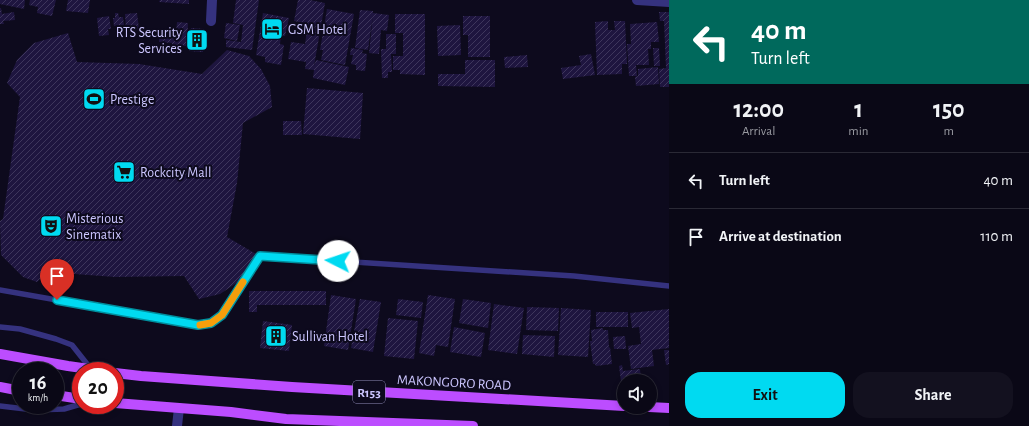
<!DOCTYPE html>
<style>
:root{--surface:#0a0816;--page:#13111f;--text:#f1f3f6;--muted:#999aa1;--line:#2a2935;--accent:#00daf1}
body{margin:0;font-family:"Alegreya Sans",sans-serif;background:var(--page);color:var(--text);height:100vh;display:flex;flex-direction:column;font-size:15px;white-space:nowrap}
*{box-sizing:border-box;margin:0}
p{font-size:13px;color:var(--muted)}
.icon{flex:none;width:22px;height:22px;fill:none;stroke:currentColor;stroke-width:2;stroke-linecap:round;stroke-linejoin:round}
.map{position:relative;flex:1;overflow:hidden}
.side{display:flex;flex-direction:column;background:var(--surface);width:360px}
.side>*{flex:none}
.banner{background:#00695c;color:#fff;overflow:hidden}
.fabs{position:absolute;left:617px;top:374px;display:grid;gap:8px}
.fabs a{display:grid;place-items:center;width:40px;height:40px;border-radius:50%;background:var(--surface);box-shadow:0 2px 6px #0003,0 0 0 1px var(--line);font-size:20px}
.speed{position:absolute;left:12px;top:362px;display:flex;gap:8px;font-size:20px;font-weight:700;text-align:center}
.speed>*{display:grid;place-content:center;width:52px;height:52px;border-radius:50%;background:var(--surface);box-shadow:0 2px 6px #0003,0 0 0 1px var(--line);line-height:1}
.speed small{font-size:10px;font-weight:400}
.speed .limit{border:6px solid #d22;background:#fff;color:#111}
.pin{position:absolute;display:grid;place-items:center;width:34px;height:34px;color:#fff;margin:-41px -17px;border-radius:50% 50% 50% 0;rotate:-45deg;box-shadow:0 0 4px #0007}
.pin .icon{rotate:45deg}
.me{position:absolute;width:44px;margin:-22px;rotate:274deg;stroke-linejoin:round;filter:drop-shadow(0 0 3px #0008)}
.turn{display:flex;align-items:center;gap:14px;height:84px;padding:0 16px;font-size:18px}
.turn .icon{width:52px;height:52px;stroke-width:2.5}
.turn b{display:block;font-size:28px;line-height:34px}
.eta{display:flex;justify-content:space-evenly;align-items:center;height:68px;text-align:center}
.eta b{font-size:24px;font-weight:600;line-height:28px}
.primary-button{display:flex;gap:8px;margin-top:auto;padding:8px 16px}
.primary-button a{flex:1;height:46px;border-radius:16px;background:var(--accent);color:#111;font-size:16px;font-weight:600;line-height:46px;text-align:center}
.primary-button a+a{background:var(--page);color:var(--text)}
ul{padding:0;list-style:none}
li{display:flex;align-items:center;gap:12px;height:56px;padding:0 16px;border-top:1px solid var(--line)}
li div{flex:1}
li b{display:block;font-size:15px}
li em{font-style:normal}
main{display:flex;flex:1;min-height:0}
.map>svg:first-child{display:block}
.building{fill:url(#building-hatch)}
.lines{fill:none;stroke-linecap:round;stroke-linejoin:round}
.lane{stroke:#35327f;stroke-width:5.5}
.street{stroke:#35327f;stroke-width:10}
.primary{stroke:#bc4dff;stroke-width:10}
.route-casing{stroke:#008e9d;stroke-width:10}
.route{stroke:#00daf1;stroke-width:7}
.slow{stroke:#f59e0b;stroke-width:7}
.labels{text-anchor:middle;stroke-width:4;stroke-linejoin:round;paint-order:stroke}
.shield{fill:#0d0a1d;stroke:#938ebb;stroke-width:1}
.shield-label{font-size:13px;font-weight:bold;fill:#ccc6ff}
.poi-label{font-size:14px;fill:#ccc6ff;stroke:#0d0a1d;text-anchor:start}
.street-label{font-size:14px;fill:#ccc6ff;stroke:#0d0a1d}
</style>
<main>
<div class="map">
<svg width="669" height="426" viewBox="0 0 669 426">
<defs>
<pattern id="building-hatch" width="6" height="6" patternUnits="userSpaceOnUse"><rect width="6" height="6" fill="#1e153f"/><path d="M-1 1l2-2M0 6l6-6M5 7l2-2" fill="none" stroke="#3e365c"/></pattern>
</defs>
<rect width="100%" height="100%" fill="#0d0a1d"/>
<path class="building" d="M 0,0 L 25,0 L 24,9 L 0,4 Z
M 30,0 L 56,0 L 52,16 L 37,13 L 38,7 L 29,5 Z
M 68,0 L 90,0 L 88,13 L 66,11 Z
M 160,0 L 189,0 L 189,4 L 159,2 Z
M 236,0 L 259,0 L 252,50 L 226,47 L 226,40 L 241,42 L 243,25 L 233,23 Z
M 298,0 L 310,0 L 325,3 L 314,66 L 316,60 L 349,67 L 345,85 L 313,78 L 314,70 L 305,69 L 306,62 L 288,59 L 291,42 L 305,44 L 308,24 L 294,21 Z
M 0,8 L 1,8 L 2,14 L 14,12 L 15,20 L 3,21 L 4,24 L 0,24 Z
M 327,9 L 354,14 L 345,65 L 321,60 L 323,50 L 320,50 Z
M 360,10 L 373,11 L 373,13 L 389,15 L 387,31 L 381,30 L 379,54 L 369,53 L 373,15 L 368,50 L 355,48 Z
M 659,12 L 669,12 L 669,87 L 660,87 L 659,69 L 666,68 L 664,21 L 660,21 Z
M 115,13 L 118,13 L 119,17 L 123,17 L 124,25 L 114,26 L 113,18 L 115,18 Z
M 137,13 L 139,29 L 126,30 L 125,14 Z
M 263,13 L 289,18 L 285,36 L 281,36 L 280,44 L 284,45 L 281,65 L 265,62 L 265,57 L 256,55 Z
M 395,14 L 425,14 L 425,75 L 400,74 L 400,70 L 393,70 L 393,56 L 403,56 L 403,33 L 395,33 Z
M 109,16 L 111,29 L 108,29 L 109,35 L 99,36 L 97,18 Z
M 463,16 L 490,16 L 490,57 L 468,57 L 468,35 L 463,35 Z
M 608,21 L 608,30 L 615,30 L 614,21 L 625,21 L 627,64 L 622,64 L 622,74 L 597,75 L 595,22 Z
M 177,22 L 188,23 L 187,46 L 172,45 L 172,43 L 159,42 L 159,32 L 176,33 Z
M 657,22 L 659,42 L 651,42 L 651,49 L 648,49 L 649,65 L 636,65 L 637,76 L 629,76 L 627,44 L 631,44 L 630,24 Z
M 226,23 L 240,25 L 237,41 L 224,38 Z
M 460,25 L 461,55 L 438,56 L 437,26 Z
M 191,28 L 204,29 L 203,52 L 189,51 Z
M 68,33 L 77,62 L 139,64 L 202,74 L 227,50 L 249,56 L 261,69 L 270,86 L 272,107 L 243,123 L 237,183 L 227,237 L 256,254 L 241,280 L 220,294 L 199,299 L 184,276 L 115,277 L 48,272 L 37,282 L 23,277 L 1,255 L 0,221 L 3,219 L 20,97 L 7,83 L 17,60 L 34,43 Z
M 386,34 L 396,34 L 396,54 L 391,54 L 392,72 L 388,72 L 388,78 L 382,78 L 381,49 L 386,49 Z
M 351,48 L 363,50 L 362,53 L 367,54 L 365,71 L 356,70 L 356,65 L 351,64 L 353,55 L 350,55 Z
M 653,48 L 659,48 L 660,66 L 654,66 Z
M 591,54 L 595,75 L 563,79 L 561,68 L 581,65 L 579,56 Z
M 527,55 L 528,67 L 505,68 L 504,57 Z
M 465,60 L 495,60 L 495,87 L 438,86 L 438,74 L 465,74 Z
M 658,67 L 659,84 L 636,86 L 635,77 L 638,76 L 638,69 Z
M 307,88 L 363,93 L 360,139 L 303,134 Z
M 283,121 L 301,121 L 302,135 L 283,135 Z
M 249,291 L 326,291 L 326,305 L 257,305 L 257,312 L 249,312 Z
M 331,295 L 356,299 L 348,350 L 324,346 Z
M 428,295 L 455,299 L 448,347 L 436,345 L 434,356 L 419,353 Z
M 360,299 L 381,302 L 373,352 L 351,348 Z
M 398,299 L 423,302 L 421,318 L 396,315 Z
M 463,299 L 491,303 L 488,328 L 459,323 Z
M 494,304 L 524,308 L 517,354 L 488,350 Z
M 527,307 L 559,308 L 558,331 L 526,330 Z
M 561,308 L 591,310 L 588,357 L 558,355 Z
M 669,309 L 669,348 L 652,350 L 654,366 L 631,369 L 628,346 L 641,344 L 639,327 L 632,328 L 630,313 Z
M 596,312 L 628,312 L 628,327 L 596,327 Z
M 388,318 L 418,321 L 414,359 L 384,356 Z
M 263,321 L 292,325 L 289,351 L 260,348 Z
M 454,327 L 485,333 L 481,357 L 450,352 Z
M 603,328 L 603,330 L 608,330 L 609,348 L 610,347 L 612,364 L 596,366 L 595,364 L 593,364 L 590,341 L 592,341 L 591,330 Z
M 523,335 L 555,336 L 554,357 L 522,354 Z
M 625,336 L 626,349 L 614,349 L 613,337 Z
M 664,350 L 669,350 L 669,364 L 666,365 Z
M 622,365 L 623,371 L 640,369 L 641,379 L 621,381 L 619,366 Z"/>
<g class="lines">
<path class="lane" d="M 0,290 L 198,325 L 211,323 L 222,315 L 260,256 L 574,276 L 669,286
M 0,327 L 20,329 L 56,339 L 72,345 L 91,369
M 0,406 L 34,410 L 64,409 L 81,404"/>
<path class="street" d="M 637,0 L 669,2
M 211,21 L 212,0
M 177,426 L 179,408"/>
<path class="primary" d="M 0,354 L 68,366 L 103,371
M 115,373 L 141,376 L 292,387 L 624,406
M 0,387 L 21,391
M 55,395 L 81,399
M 115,403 L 231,412 L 286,419 L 473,426
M 649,407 L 669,408"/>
</g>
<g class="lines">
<g class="route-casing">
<path id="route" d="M 57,300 L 198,325 L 211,323 L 222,315 L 260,256 L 338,261"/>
</g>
<use href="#route" class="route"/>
<path class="slow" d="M 200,325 L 211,323 L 222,315 L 243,282"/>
</g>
<defs>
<g id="hotel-square" transform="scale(1.15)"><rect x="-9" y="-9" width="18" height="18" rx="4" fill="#00daf1" stroke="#0d0a1d"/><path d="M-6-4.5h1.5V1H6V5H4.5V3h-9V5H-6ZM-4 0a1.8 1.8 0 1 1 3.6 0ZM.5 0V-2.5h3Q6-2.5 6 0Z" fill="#111"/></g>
<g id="building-square" transform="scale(1.15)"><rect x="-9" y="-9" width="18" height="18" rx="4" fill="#00daf1" stroke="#0d0a1d"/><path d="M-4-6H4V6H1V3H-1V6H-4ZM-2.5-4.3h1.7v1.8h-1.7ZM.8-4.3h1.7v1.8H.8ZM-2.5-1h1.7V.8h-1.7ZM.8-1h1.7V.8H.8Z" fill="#111"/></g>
<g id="stadium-square" transform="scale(1.15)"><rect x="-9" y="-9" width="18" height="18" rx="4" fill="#00daf1" stroke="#0d0a1d"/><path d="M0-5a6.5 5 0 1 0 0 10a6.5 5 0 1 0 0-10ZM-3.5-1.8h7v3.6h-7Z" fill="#111"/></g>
<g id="supermarket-square" transform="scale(1.15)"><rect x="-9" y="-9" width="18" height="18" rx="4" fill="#00daf1" stroke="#0d0a1d"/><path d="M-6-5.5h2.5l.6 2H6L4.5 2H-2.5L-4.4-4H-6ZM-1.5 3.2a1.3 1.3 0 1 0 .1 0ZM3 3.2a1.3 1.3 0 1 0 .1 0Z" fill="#111"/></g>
<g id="theatre-square" transform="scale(1.15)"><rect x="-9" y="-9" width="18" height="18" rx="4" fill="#00daf1" stroke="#0d0a1d"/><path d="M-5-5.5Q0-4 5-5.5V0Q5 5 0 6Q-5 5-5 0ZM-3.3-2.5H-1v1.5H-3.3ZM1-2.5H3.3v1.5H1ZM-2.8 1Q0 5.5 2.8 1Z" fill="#111"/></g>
</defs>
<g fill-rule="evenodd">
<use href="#hotel-square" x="272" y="29"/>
<use href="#building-square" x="197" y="40"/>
<use href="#stadium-square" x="94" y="99"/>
<use href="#supermarket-square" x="124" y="172"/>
<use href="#theatre-square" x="51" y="226"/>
<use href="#building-square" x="276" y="336"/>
</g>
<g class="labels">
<rect class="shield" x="353" y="381" width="32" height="22" rx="3"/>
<g class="shield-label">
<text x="369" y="397">R153</text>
</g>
<g class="poi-label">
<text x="288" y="34">GSM Hotel</text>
<text x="182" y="37" text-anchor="end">RTS Security<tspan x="182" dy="16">Services</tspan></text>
<text x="110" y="104">Prestige</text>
<text x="140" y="177">Rockcity Mall</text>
<text x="66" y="223">Misterious<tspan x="66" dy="16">Sinematix</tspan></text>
<text x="292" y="341">Sullivan Hotel</text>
</g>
<g class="street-label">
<text transform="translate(454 382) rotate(3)" y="5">MAKONGORO ROAD</text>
</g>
</g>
</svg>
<div class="fabs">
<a><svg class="icon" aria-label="sound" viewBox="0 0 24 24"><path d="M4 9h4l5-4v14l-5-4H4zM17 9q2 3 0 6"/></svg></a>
</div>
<div class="speed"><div>16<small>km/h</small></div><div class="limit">20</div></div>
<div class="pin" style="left:57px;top:300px;background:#d93025"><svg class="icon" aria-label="arrive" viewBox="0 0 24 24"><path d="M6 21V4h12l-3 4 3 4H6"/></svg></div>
<svg class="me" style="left:338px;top:261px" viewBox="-20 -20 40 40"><circle r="19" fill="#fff"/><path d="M0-13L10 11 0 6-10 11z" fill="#00daf1"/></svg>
</div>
<section class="side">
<div class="banner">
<div class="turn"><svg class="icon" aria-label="left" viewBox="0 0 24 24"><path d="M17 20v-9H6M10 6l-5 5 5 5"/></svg><div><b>40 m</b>Turn left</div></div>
</div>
<div class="eta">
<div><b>12:00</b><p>Arrival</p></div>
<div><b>1</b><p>min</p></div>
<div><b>150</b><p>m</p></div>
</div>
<ul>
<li><svg class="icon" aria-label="left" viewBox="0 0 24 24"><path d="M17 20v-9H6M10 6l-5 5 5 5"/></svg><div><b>Turn left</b></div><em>40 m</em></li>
<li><svg class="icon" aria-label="arrive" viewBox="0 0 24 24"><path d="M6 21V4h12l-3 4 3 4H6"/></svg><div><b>Arrive at destination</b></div><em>110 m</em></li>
</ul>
<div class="primary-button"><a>Exit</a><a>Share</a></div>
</section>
</main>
